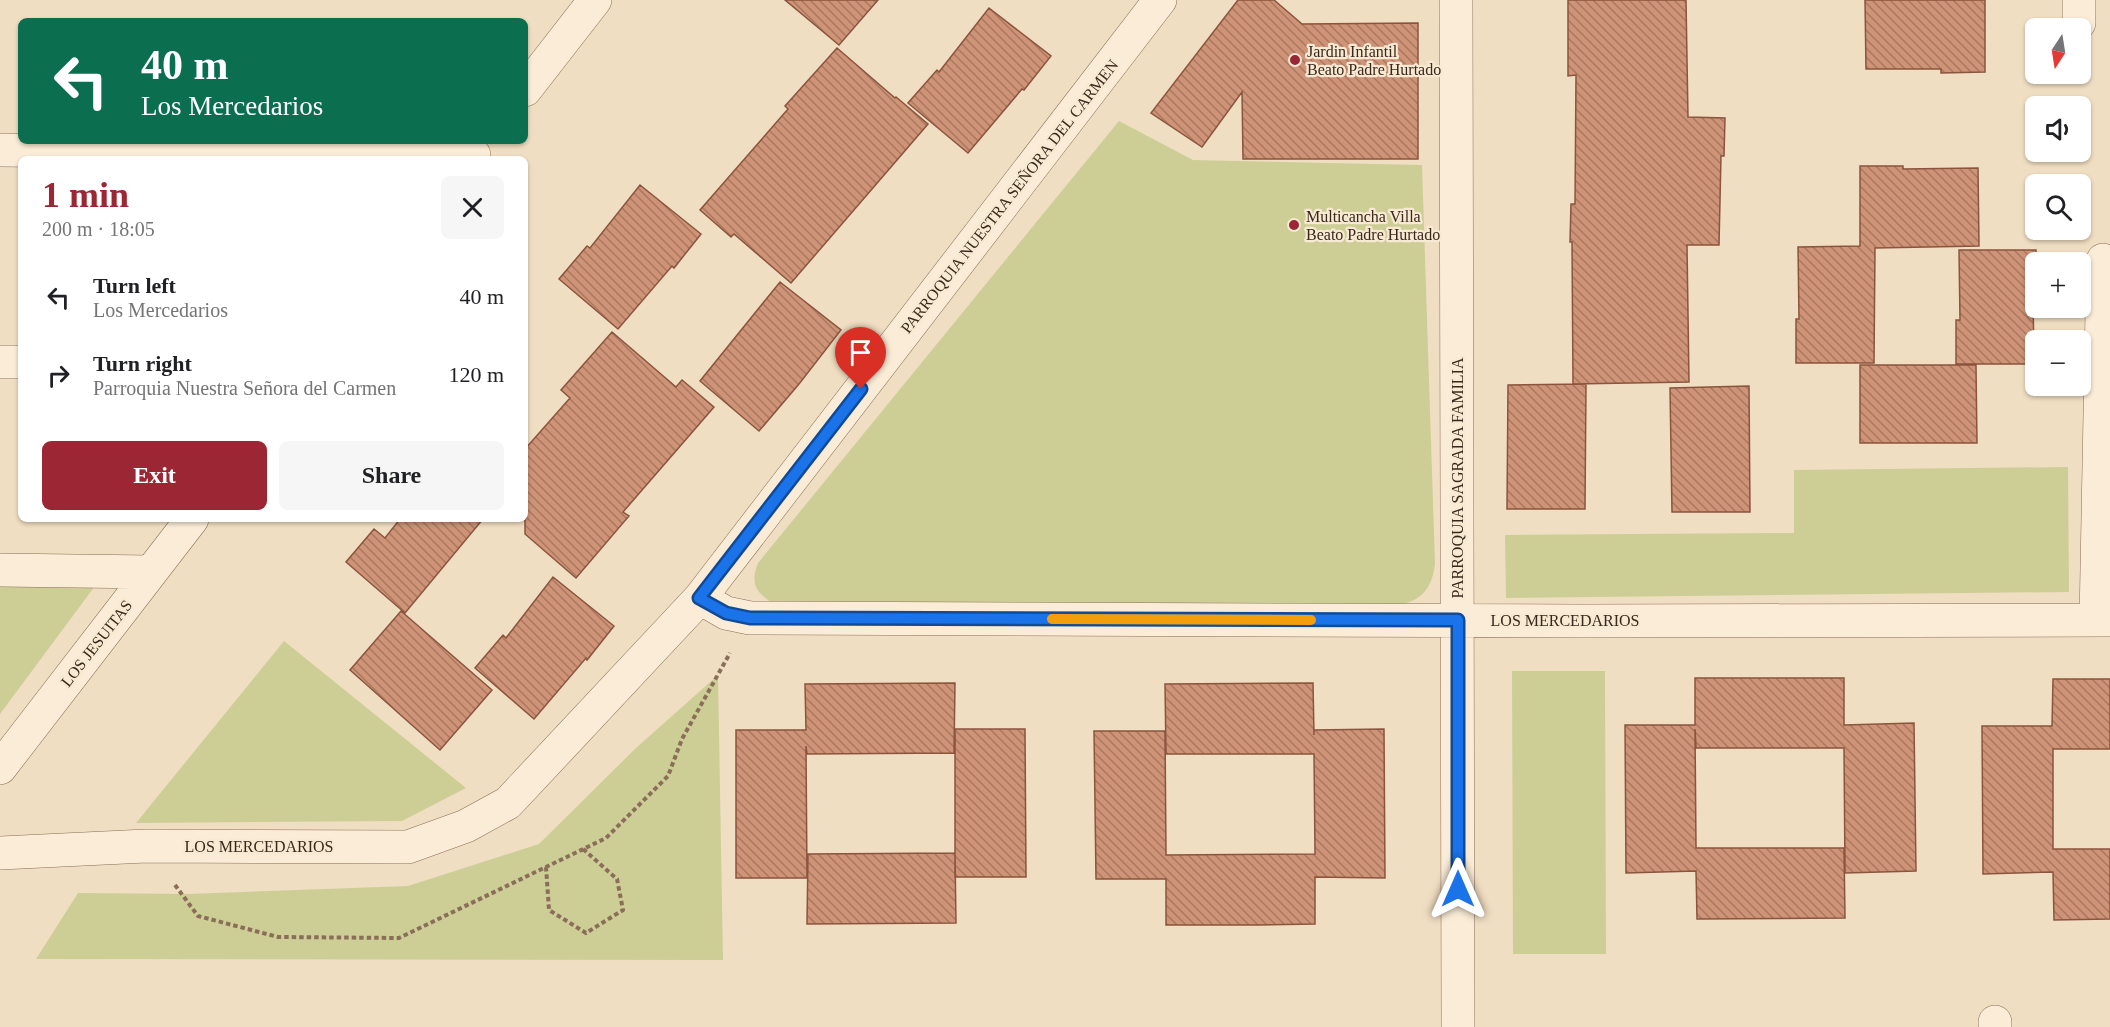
<!DOCTYPE html>
<meta charset="utf-8">
<style>
:root{--surface:#fff;--page:#f6f6f6;--text:#202124;--muted:#757577;--accent:#9c2633}
body{margin:0;font-family:Georgia,serif;background:var(--page);color:var(--text);height:100vh;display:flex;flex-direction:column;font-size:22px;white-space:nowrap}
*{box-sizing:border-box;margin:0}
p{font-size:20px;color:var(--muted)}
.icon{flex:none;width:33px;height:33px;fill:none;stroke:currentColor;stroke-width:2;stroke-linecap:round;stroke-linejoin:round}
.map{position:relative;flex:1;overflow:hidden}
.panel{position:absolute;left:18px;top:156px;width:510px;height:366px;display:flex;flex-direction:column;background:var(--surface);border-radius:9px;box-shadow:0 2px 4px #0004}
.panel>*{flex:none}
.hud{position:absolute;left:18px;top:18px;width:510px;height:126px;border-radius:9px;box-shadow:0 2px 4px #0004;background:#0b6e4f;color:#fff;overflow:hidden}
.needle{width:39px;rotate:192deg}
.buttons{position:absolute;left:2025px;top:18px;display:grid;gap:12px}
.buttons a{display:grid;place-items:center;width:66px;height:66px;border-radius:9px;background:var(--surface);box-shadow:0 2px 4px #0004;font-size:30px}
.pin{position:absolute;display:grid;place-items:center;width:51px;height:51px;color:#fff;margin:-62px -26px;border-radius:50% 50% 50% 0;rotate:-45deg;box-shadow:0 0 6px #0007}
.pin .icon{rotate:45deg}
.me{position:absolute;width:66px;margin:-33px;rotate:0deg;stroke-linejoin:round;filter:drop-shadow(0 0 4px #0008)}
.turn{display:flex;align-items:center;gap:21px;height:126px;padding:0 24px;font-size:27px}
.turn .icon{width:78px;height:78px;stroke-width:2.5}
.turn b{display:block;font-size:42px;line-height:51px}
.round{display:grid;place-items:center;flex:none;width:63px;height:63px;border-radius:9px;background:var(--page)}
.head{display:flex;align-items:center;justify-content:space-between;height:102px;padding:0 24px}
h1{font-size:36px;font-weight:700;line-height:45px;color:var(--accent)}
.primary-button{display:flex;gap:12px;margin-top:auto;padding:12px 24px}
.primary-button a{flex:1;height:69px;border-radius:9px;background:var(--accent);color:#fff;font-size:24px;font-weight:700;line-height:69px;text-align:center}
.primary-button a+a{background:var(--page);color:var(--text)}
ul{padding:0;list-style:none}
li{display:flex;align-items:center;gap:18px;height:78px;padding:0 24px}
li div{flex:1}
li b{display:block;font-size:22px}
li em{font-style:normal}
.map>svg:first-child{display:block}
.green{fill:#cdce96}
.building{fill:url(#building-back-hatch);stroke:#8b543d;stroke-width:1.5}
.lines{fill:none;stroke-linecap:round;stroke-linejoin:round}
.minor-casing{stroke:#8b6e59;stroke-width:34}
.path{stroke:#8b6e59;stroke-width:4;stroke-dasharray:4.5 3;stroke-linecap:butt}
.minor{stroke:#faecd6;stroke-width:33}
.route-casing{stroke:#114b97;stroke-width:15}
.route{stroke:#1a73e8;stroke-width:10}
.slow{stroke:#f59e0b;stroke-width:10}
.poi-dot{fill:#9c2633;stroke:#f7e9d2;stroke-width:2}
.labels{text-anchor:middle;stroke-width:4.5;stroke-linejoin:round;paint-order:stroke}
.poi-label{font-size:16px;fill:#3a281d;stroke:#f7e9d2;text-anchor:start}
.street-label{font-size:16px;fill:#3a281d;stroke:#f7e9d2}
</style>
<div class="map">
<svg width="2110" height="1027" viewBox="0 0 2110 1027">
<defs>
<pattern id="building-back-hatch" width="6" height="6" patternUnits="userSpaceOnUse" patternTransform="scale(1.5)"><rect width="6" height="6" fill="#cf9377"/><path d="M-1 5l2 2M0 0l6 6M5-1l2 2" fill="none" stroke="#a97861"/></pattern>
</defs>
<rect width="100%" height="100%" fill="#f0dec2"/>
<path class="green" d="M 1119,121 L 1193,160 L 1422,165 L 1435,564 C 1432,588 1422,601 1398,605 L 772,603 C 756,592 750,584 758,563 Z
M 2068,467 L 2069,592 L 1506,598 L 1505,535 L 1794,533 L 1794,470 Z
M 0,586 L 95,586 L 0,714 Z
M 284,641 L 466,788 L 402,821 L 136,823 Z
M 1512,671 L 1605,671 L 1606,954 L 1513,954 Z
M 718,675 L 723,960 L 36,959 L 78,893 L 188,894 L 408,886 L 539,844 L 636,748 Z"/>
<path class="building" d="M 785,0 L 878,0 L 839,45 Z
M 1238,0 L 1274,0 L 1302,24 L 1418,23 L 1418,159 L 1243,159 L 1242,92 L 1202,147 L 1151,113 Z
M 1568,0 L 1686,0 L 1688,117 L 1725,118 L 1724,156 L 1721,156 L 1719,245 L 1687,245 L 1689,382 L 1573,384 L 1572,242 L 1570,242 L 1571,204 L 1575,204 L 1576,75 L 1568,76 Z
M 1865,0 L 1985,0 L 1985,72 L 1941,73 L 1941,69 L 1866,69 Z
M 989,8 L 1051,56 L 1024,90 L 1022,89 L 968,153 L 908,103 L 937,70 L 939,72 Z
M 837,48 L 895,98 L 896,97 L 928,124 L 791,283 L 734,234 L 731,237 L 700,210 L 788,109 L 785,106 Z
M 1860,166 L 1903,166 L 1903,169 L 1978,168 L 1979,246 L 1875,248 L 1874,363 L 1796,363 L 1796,319 L 1799,319 L 1798,247 L 1860,246 Z
M 640,185 L 701,234 L 674,268 L 672,266 L 618,329 L 559,279 L 587,246 L 590,248 Z
M 1959,250 L 2036,250 L 2036,293 L 2033,293 L 2034,364 L 1956,364 L 1956,320 L 1960,320 Z
M 780,282 L 841,330 L 799,384 L 759,431 L 700,381 Z
M 612,332 L 676,387 L 682,380 L 714,407 L 623,512 L 629,516 L 576,578 L 525,534 L 525,449 L 570,398 L 561,390 Z
M 1860,365 L 1976,365 L 1977,443 L 1860,443 Z
M 1586,384 L 1585,509 L 1507,509 L 1508,385 Z
M 1749,386 L 1750,512 L 1672,512 L 1670,388 Z
M 400,519 L 483,519 L 405,613 L 346,562 L 374,529 L 385,538 Z
M 553,577 L 614,626 L 587,660 L 586,658 L 534,719 L 475,668 L 503,635 L 506,638 Z
M 401,611 L 492,690 L 440,750 L 350,670 Z
M 1695,678 L 1844,678 L 1844,725 L 1914,723 L 1916,871 L 1845,873 L 1844,748 L 1696,748 L 1695,729 L 1696,848 L 1844,848 L 1845,918 L 1697,919 L 1696,871 L 1626,873 L 1625,725 L 1695,725 Z
M 2053,679 L 2110,679 L 2110,749 L 2053,749 L 2053,849 L 2110,849 L 2110,919 L 2054,920 L 2053,872 L 1983,874 L 1982,726 L 2052,726 Z
M 955,683 L 954,753 L 807,754 L 806,746 L 807,878 L 736,878 L 736,730 L 806,730 L 805,684 Z
M 1313,683 L 1314,735 L 1314,730 L 1384,729 L 1385,878 L 1315,877 L 1315,924 L 1259,925 L 1166,925 L 1166,879 L 1096,879 L 1094,731 L 1165,731 L 1166,855 L 1315,854 L 1314,754 L 1166,754 L 1165,684 Z
M 955,729 L 1025,729 L 1026,877 L 955,877 Z
M 955,853 L 956,923 L 807,924 L 808,854 Z"/>
<g class="lines">
<g class="minor-casing">
<path id="minor" d="M 1456,0 L 1458,1027
M 2079,0 L 2079,23
M 525,90 L 595,0
M 0,150 L 474,155
M 0,362 L 21,362
M 0,570 L 151,572
M 700,598 L 726,613 L 750,618 L 1581,621 L 2110,620
M 2096,620 L 2103,260
M 0,768 L 192,519
M 0,853 L 146,846 L 408,847 L 466,826 L 508,803 L 700,598 L 1160,0
M 1995,1027 L 1995,1022"/>
</g>
<path class="path" d="M 546,867 L 549,910 L 586,933 L 623,910 L 617,879 L 583,849
M 175,885 L 198,916 L 278,937 L 399,938 L 606,838 L 668,776 L 682,739 L 730,653"/>
<use href="#minor" class="minor"/>
</g>
<g class="lines">
<g class="route-casing">
<path id="route" d="M 861,389 L 699,598 L 726,613 L 750,618 L 1458,620 L 1458,889"/>
</g>
<use href="#route" class="route"/>
<path class="slow" d="M 1052,619 L 1311,620"/>
</g>
<g class="poi-dot">
<circle cx="1295" cy="60" r="6"/>
<circle cx="1294" cy="225" r="6"/>
</g>
<g class="labels">
<g class="poi-label">
<text x="1307" y="57">Jardin Infantil<tspan x="1307" dy="18">Beato Padre Hurtado</tspan></text>
<text x="1306" y="222">Multicancha Villa<tspan x="1306" dy="18">Beato Padre Hurtado</tspan></text>
</g>
<g class="street-label">
<text transform="translate(1009 196) rotate(-52)" y="6">PARROQUIA NUESTRA SEÑORA DEL CARMEN</text>
<text transform="translate(1457 478) rotate(-90)" y="6">PARROQUIA SAGRADA FAMILIA</text>
<text x="1565" y="626">LOS MERCEDARIOS</text>
<text transform="translate(96 643) rotate(-52)" y="6">LOS JESUITAS</text>
<text x="259" y="852">LOS MERCEDARIOS</text>
</g>
</g>
</svg>
<div class="buttons">
<a><svg class="needle" viewBox="-14 -14 28 28"><path d="M0-13l5 13h-10z" fill="#e53935"/><path d="M0 13l5-13h-10z" fill="#757577"/></svg></a>
<a><svg class="icon" aria-label="sound" viewBox="0 0 24 24"><path d="M4 9h4l5-4v14l-5-4H4zM17 9q2 3 0 6"/></svg></a>
<a><svg class="icon" aria-label="search" viewBox="0 0 24 24"><circle cx="10" cy="10" r="6"/><path d="M15 15l6 6"/></svg></a>
<a>+</a>
<a>−</a>
</div>
<div class="pin" style="left:861px;top:389px;background:#d93025"><svg class="icon" aria-label="arrive" viewBox="0 0 24 24"><path d="M6 21V4h12l-3 4 3 4H6"/></svg></div>
<svg class="me" style="left:1458px;top:889px" viewBox="-20 -20 40 40"><path d="M0-17L14 15 0 8-14 15z" fill="#1a73e8" stroke="#fff" stroke-width="4"/></svg>
<div class="hud">
<div class="turn"><svg class="icon" aria-label="left" viewBox="0 0 24 24"><path d="M17 20v-9H6M10 6l-5 5 5 5"/></svg><div><b>40 m</b>Los Mercedarios</div></div>
</div>
<section class="panel">
<div class="head"><div><h1>1 min</h1><p>200 m · 18:05</p></div><a class="round"><svg class="icon" aria-label="close" viewBox="0 0 24 24"><path d="M6 6l12 12M18 6L6 18"/></svg></a></div>
<ul>
<li><svg class="icon" aria-label="left" viewBox="0 0 24 24"><path d="M17 20v-9H6M10 6l-5 5 5 5"/></svg><div><b>Turn left</b><p>Los Mercedarios</p></div><em>40 m</em></li>
<li><svg class="icon" aria-label="right" viewBox="0 0 24 24"><path d="M7 20v-9h11M14 6l5 5-5 5"/></svg><div><b>Turn right</b><p>Parroquia Nuestra Señora del Carmen</p></div><em>120 m</em></li>
</ul>
<div class="primary-button"><a>Exit</a><a>Share</a></div>
</section>
</div>
